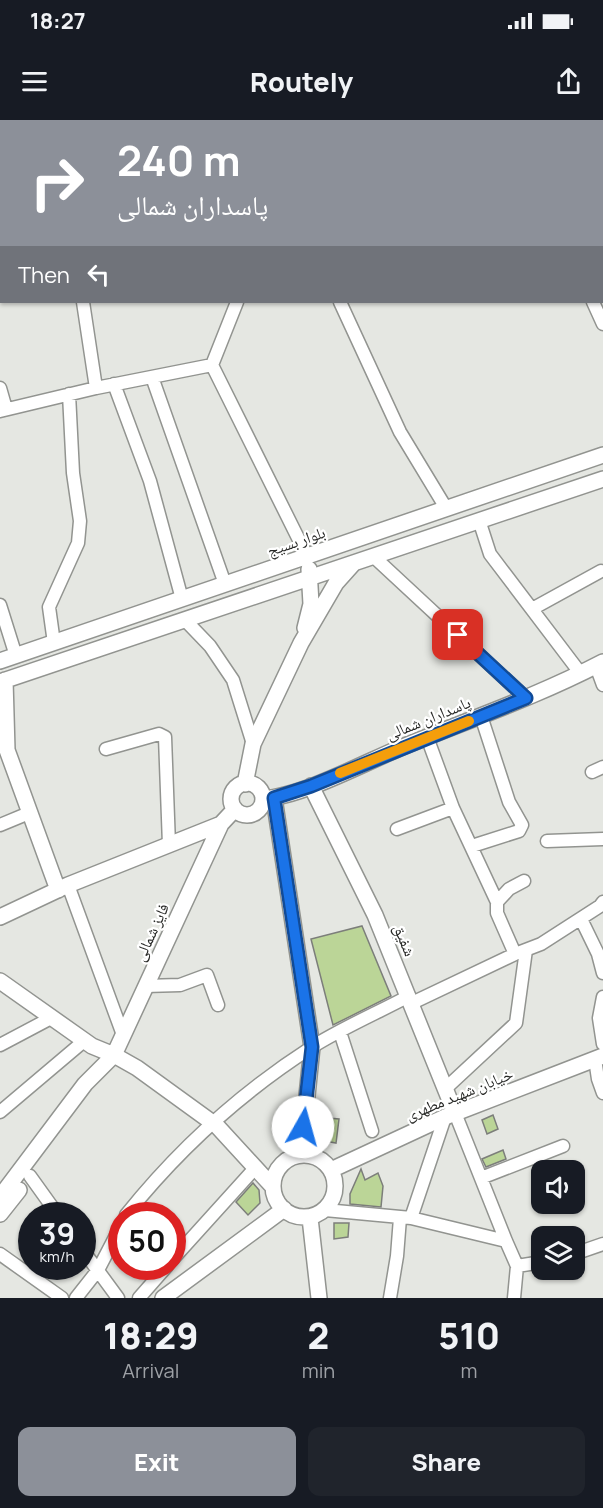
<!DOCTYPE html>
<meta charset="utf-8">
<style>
:root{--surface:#171b24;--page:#20242c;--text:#f1f3f6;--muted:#9ea1a6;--accent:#8c9099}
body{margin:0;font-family:Manrope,"Noto Naskh Arabic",sans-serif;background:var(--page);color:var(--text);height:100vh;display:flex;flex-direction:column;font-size:22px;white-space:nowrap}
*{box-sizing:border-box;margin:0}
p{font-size:20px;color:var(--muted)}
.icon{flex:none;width:33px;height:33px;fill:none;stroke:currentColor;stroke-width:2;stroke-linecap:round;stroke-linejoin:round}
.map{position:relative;height:1178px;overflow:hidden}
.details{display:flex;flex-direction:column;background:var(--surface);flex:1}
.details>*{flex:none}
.top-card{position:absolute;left:0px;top:0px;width:603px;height:183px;box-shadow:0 2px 4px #0004;background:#8c9099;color:#fff;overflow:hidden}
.controls{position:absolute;left:531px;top:1040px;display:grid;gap:12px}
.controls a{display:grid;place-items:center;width:54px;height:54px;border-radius:12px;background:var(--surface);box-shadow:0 2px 4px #0004;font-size:30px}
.speed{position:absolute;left:18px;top:1082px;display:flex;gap:12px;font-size:30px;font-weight:700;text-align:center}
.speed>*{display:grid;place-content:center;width:78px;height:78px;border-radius:50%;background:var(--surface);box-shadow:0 2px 4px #0004;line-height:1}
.speed small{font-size:15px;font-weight:400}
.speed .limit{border:9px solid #d22;background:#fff;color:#111}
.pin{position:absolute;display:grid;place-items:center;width:51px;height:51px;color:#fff;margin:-26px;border-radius:12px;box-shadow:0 3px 9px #0006}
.me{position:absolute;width:66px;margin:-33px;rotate:7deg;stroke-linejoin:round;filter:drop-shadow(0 0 4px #0008)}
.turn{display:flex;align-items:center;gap:21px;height:126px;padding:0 18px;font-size:27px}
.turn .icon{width:78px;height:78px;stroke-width:2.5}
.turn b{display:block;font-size:42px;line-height:51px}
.then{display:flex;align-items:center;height:57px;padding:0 18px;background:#0003;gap:12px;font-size:22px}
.eta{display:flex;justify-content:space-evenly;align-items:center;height:102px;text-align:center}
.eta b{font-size:36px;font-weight:800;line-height:42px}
.action{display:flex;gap:12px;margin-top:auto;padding:12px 18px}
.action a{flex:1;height:69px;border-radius:12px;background:var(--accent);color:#fff;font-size:24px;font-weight:800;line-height:69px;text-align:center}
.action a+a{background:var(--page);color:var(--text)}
.status{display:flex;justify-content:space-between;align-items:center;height:42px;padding:0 30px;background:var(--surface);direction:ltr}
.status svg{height:16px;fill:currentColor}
header{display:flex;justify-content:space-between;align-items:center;height:78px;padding:0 18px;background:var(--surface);font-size:27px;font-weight:800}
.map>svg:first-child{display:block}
.green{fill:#adbf97}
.building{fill:#bbd597;stroke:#7c7e7a;stroke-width:1.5}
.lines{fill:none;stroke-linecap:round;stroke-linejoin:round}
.minor-casing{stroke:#929490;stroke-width:15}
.major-casing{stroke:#929490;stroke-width:18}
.minor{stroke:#fff;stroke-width:12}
.major{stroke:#fff;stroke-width:15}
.route-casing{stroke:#114b97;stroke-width:15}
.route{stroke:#1a73e8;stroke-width:10}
.slow{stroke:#f59e0b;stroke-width:10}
.labels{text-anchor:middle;stroke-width:4.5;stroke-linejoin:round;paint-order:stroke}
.street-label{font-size:16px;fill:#282927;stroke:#fff}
</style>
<div class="status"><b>18:27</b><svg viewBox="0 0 49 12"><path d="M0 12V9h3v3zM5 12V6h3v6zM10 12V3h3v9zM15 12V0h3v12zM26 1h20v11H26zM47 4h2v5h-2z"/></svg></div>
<header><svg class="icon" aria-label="menu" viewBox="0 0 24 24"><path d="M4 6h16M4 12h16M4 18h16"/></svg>Routely<svg class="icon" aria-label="share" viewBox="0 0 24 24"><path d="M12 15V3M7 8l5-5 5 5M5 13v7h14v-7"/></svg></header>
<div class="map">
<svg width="603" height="1178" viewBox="0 0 603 1178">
<rect width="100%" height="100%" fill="#e5e7e2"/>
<path class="green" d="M 276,0 L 603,0 L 603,4 L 602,5 L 602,2 Z"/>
<path class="building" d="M 362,806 L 391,876 L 333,905 L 311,819 Z
M 493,995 L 498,1009 L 487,1014 L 482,1000 Z
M 317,997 L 339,999 L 336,1023 L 314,1019 Z
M 503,1030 L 506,1039 L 486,1047 L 482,1039 Z
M 361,1049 L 365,1060 L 378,1053 L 383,1066 L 381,1087 L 350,1084 L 350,1074 Z
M 253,1063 L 259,1070 L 260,1083 L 248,1095 L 236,1082 Z
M 334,1103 L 349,1103 L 348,1117 L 334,1119 Z"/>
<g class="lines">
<g class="minor-casing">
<path id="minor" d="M 228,0 L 234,2
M 505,0 L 506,2
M 96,2 L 101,0
M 602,23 L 603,23
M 0,24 L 2,24
M 602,45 L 603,48
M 83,182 L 96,268
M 237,182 L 212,245 L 307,436
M 340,182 L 400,312 L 446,388
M 593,182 L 603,204
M 152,257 L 225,464
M 114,264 L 150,361 L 182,479
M 0,268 L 6,289
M 0,291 L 96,268 L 212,245
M 479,400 L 490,434 L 581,554
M 373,436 L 526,578
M 0,485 L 16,536
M 532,489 L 601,451
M 185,500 L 210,526 L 233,560 L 253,624
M 54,523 L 49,487 L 78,423 L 80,401 L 73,353 L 69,274
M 596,546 L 603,565
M 427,617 L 453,688 L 497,782 L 497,793 L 515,834
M 106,629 L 159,614 L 165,617 L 169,725
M 592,652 L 603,647
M 0,705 L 29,693
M 397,709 L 453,688
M 547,721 L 603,719
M 472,726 L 519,711 L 522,705 L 509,682 L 481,596
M 68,765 L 123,915
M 497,782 L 509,769 L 524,761
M 581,799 L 598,834 L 603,853
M 145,866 L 180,865 L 207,855 L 218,885
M 603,877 L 599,898 L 603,924
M 412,883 L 515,834 L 541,824 L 600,786 L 603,782
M 340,912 L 372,1011
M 0,925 L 51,898
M 595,939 L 598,959 L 603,973
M 445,969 L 516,903 L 526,830
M 0,992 L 84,921
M 455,993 L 506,1121 L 517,1146
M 30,1056 L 58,1095
M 481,1058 L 563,1026
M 325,1090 L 411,1098 L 506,1121
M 126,1095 C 178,1030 242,972 312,927 C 342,908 377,893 409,876
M 411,1098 L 445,997
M 82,1129 L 118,1178
M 0,1134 L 62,1178
M 574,1134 L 603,1124
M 172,1140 L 256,1047
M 517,1146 L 542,1142
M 76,1178 L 98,1150 L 122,1104
M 139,1178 L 167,1146
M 390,1178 L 397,1136 L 400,1098
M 514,1178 L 517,1146"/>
</g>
<g class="major-casing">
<path id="major" d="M 305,508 L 311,484 L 309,449
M 0,541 L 603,335
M 5,560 L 7,630 L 58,770
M 0,562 C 202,496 402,426 603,359
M231 679a16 16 0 1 1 32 0a16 16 0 1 1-32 0Z
M 245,664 L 253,624 L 301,523 L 336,463 L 353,444
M 311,666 L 375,795 L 455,993
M 274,678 L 312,927 L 301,1034
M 263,679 C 302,676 362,644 400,628 C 468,600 538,576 603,542
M 0,797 L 68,765 L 221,704 L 235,689
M 0,861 L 92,926 L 114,935 L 137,948 L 217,1006 L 273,1067
M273 1066a31 31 0 1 1 62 0a31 31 0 1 1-62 0Z
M 331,1050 L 445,997 L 603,936
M 0,1077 L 85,964 L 114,935 L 221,704
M 0,1094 L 19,1070
M 310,1098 L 319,1178
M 163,1178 L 284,1089"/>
</g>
<use href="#minor" class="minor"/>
<use href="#major" class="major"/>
</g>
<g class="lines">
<g class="route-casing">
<path id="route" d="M 303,1007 L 312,927 L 274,678 L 311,666 L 526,578 L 458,515"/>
</g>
<use href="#route" class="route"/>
<path class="slow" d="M 340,653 L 469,601"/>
</g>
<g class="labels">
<g class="street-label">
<text transform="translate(296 421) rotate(-19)" y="6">بلوار بسیج</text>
<text transform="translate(428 598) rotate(-22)" y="6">پاسداران شمالی</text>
<text transform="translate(151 812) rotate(-65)" y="6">فایز شمالی</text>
<text transform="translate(405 820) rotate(68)" y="6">شفیق</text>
<text transform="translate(459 974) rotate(-22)" y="6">خیابان شهید مطهری</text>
</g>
</g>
</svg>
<div class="controls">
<a><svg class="icon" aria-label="sound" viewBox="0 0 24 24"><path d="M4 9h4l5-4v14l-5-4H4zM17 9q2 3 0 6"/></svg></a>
<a><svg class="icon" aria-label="layers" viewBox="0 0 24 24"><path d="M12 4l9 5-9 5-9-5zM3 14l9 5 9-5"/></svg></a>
</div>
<div class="speed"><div>39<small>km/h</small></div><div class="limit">50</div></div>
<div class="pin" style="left:458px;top:515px;background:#d93025"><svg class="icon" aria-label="arrive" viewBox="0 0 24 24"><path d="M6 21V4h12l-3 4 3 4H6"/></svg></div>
<svg class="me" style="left:303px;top:1007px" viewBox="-20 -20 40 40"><circle r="19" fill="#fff"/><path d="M0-13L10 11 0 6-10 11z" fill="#1a73e8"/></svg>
<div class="top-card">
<div class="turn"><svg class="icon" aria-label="right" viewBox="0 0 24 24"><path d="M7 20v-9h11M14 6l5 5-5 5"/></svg><div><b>240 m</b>پاسداران شمالی</div></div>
<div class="then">Then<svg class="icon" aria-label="left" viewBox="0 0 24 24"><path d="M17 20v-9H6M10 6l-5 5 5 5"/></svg></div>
</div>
</div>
<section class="details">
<div class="eta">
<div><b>18:29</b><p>Arrival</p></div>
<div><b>2</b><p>min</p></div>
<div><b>510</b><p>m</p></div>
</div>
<div class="action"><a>Exit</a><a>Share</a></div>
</section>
